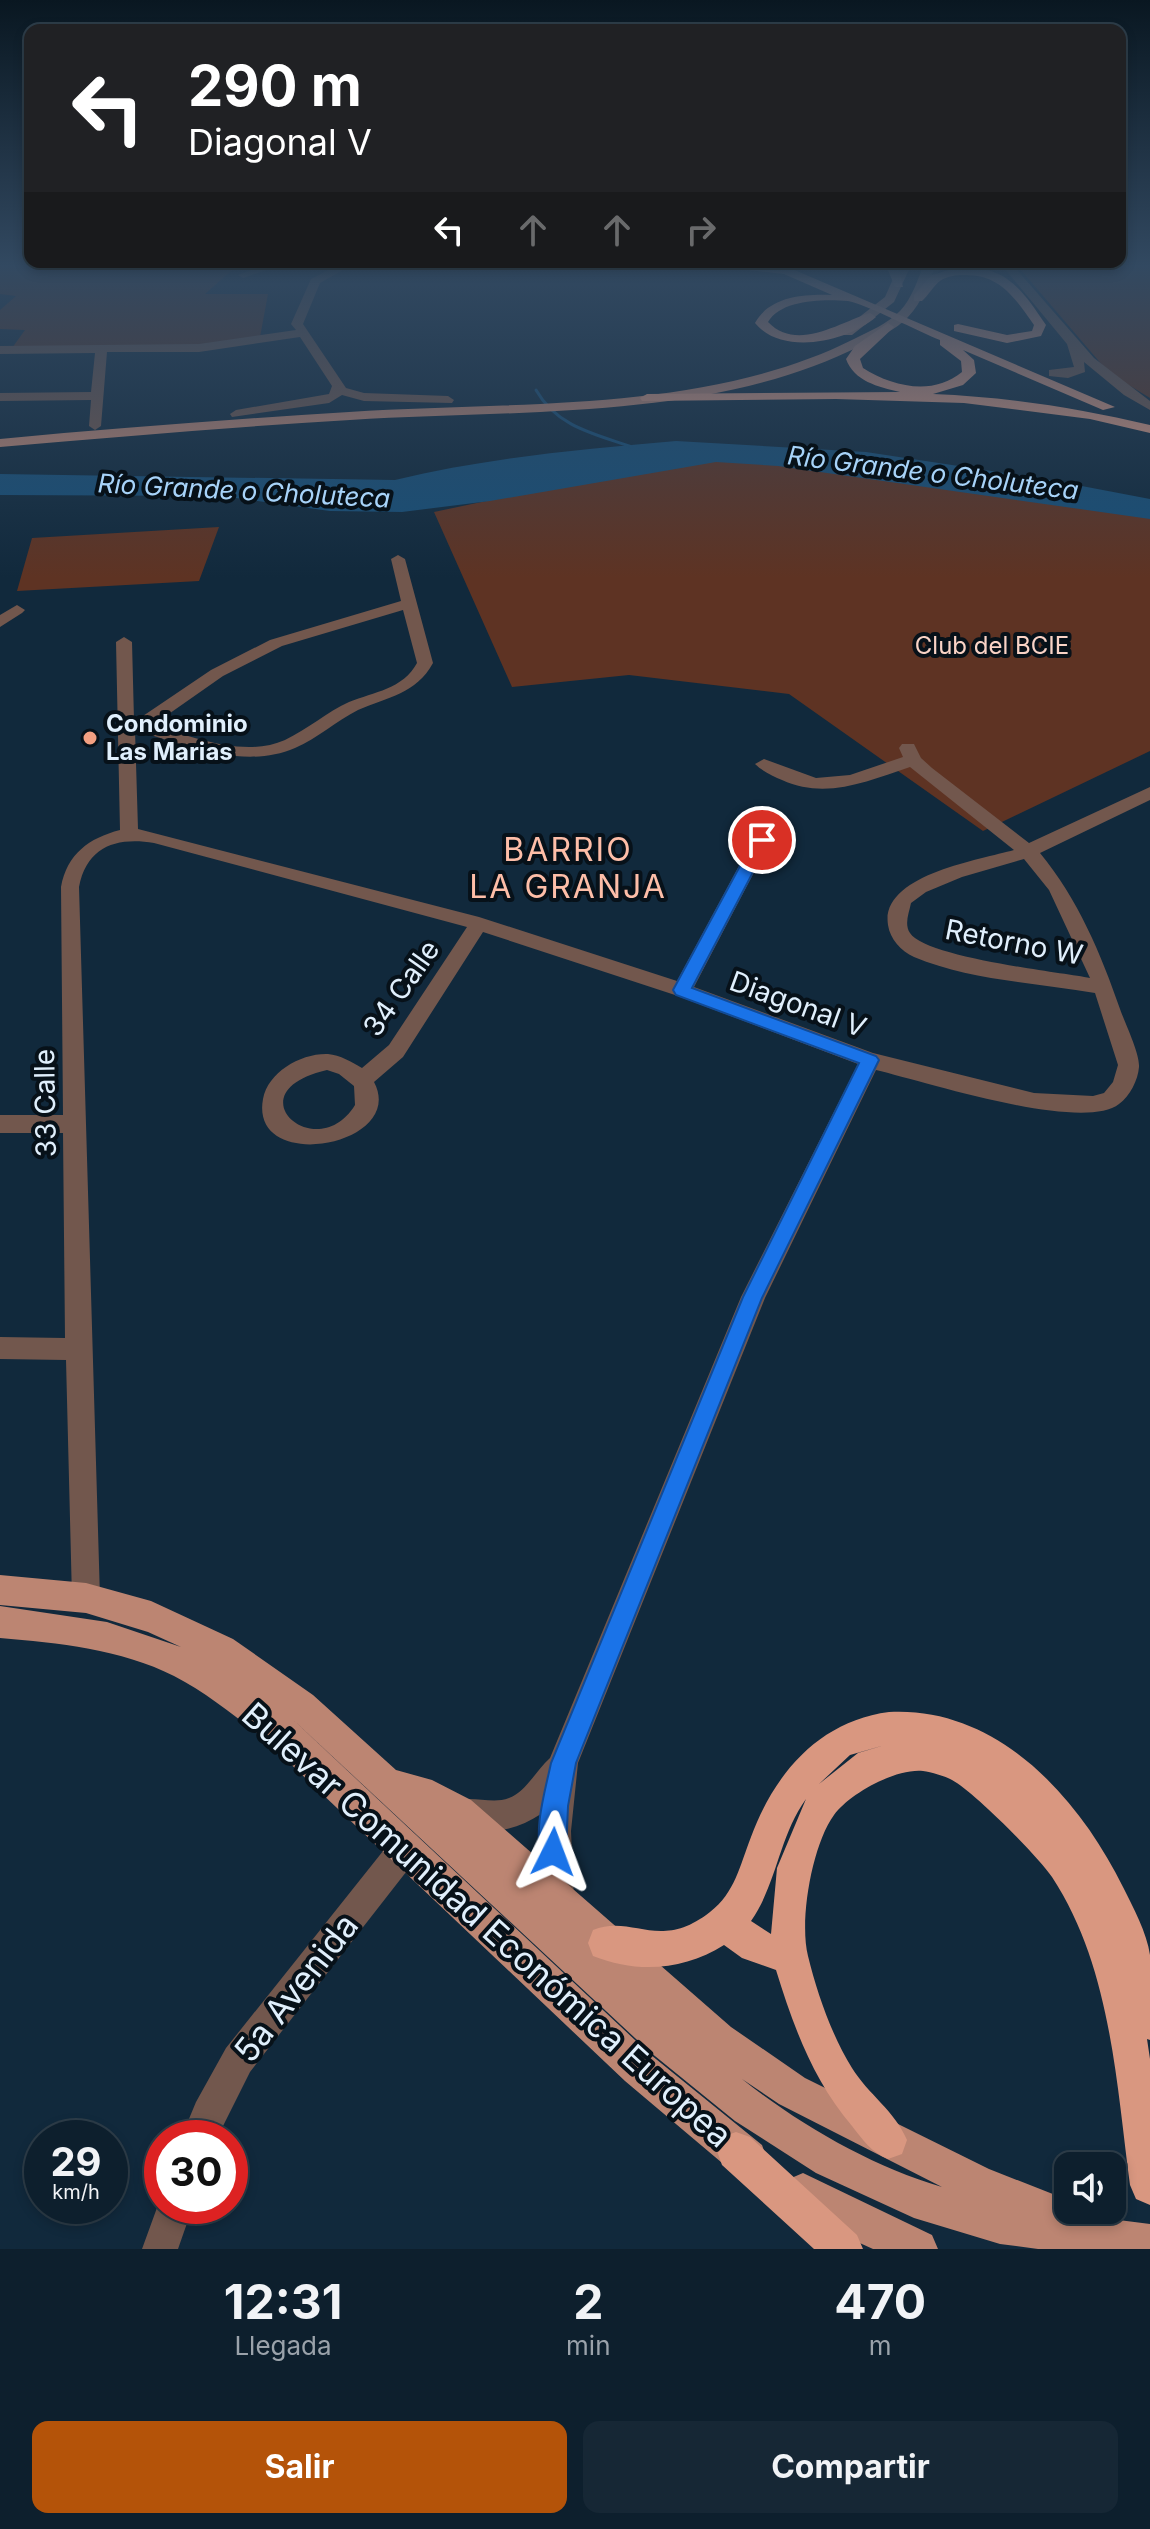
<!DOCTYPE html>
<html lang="es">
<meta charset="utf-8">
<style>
:root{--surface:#0d1f2d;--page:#162735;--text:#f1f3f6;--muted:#9aa2aa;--line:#2d3d49;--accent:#b45309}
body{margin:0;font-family:Inter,sans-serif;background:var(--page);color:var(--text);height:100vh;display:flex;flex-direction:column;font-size:30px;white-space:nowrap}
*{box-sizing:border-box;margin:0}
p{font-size:26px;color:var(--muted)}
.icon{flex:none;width:44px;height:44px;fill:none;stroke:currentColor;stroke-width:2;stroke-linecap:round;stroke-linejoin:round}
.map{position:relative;height:2249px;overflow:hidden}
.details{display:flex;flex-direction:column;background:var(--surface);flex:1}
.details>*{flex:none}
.hud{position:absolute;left:24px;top:24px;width:1102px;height:244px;border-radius:16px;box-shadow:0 4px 12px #0003,0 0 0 2px var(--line);background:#202124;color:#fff;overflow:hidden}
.tools{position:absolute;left:1054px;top:2152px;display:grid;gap:16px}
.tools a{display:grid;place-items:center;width:72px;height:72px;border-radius:16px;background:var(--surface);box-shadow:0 4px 12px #0003,0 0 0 2px var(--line);font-size:40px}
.speed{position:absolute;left:24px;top:2120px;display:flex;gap:16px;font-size:40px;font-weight:700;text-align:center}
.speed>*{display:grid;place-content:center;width:104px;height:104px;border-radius:50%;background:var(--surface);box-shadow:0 4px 12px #0003,0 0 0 2px var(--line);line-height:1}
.speed small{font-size:20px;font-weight:400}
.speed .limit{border:12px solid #d22;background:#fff;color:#111}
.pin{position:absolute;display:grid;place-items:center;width:68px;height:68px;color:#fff;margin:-34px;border:4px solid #fff;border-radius:50%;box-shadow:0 2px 8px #0007}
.me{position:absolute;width:88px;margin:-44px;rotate:3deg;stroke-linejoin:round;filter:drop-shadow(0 0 6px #0008)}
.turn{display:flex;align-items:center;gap:28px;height:168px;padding:0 32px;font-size:36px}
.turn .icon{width:104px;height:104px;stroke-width:2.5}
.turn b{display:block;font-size:56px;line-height:68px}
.lanes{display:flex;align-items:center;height:76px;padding:0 32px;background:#0003;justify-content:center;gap:40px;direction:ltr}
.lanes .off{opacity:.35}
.eta{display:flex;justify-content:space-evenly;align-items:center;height:136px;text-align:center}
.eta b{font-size:48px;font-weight:700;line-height:56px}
.primary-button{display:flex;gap:16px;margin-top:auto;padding:16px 32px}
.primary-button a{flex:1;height:92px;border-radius:16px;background:var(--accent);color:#fff;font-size:32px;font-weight:700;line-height:92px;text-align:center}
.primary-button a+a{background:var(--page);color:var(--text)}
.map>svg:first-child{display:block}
.green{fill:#5e3323}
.water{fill:#184e76}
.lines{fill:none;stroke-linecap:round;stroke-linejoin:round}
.stream{stroke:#184e76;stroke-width:3}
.minor{fill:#72574d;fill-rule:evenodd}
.major{fill:#bc8572;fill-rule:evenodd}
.highway{fill:#d99780;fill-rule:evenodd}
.route{fill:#1a73e8;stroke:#114b97;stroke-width:2}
.poi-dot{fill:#f3a082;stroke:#071119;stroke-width:3}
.labels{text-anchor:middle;stroke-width:8;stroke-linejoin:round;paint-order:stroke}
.far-park-label{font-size:24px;fill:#f9d3c6;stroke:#071119}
.far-poi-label{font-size:24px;font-weight:bold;fill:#e0effc;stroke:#071119;text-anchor:start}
.far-water-label{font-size:26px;font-style:italic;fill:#a7d3f9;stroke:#071119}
.street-label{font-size:28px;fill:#e0effc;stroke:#071119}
.quarter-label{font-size:32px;letter-spacing:2px;fill:#febea8;stroke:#071119}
.near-street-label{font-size:34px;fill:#e0effc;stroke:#071119}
</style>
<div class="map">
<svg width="1150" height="2249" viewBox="0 0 1150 2249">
<rect width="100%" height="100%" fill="#11293c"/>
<path class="green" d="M 0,263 L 240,263 L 205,294 L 268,294 L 260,337 L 201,346 L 12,348 L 25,330 L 0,329 L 0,310 L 16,296 L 0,294 Z
M 1015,263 L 1150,263 L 1150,398 L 1109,373 Z
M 815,459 L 1150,514 L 1150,751 L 983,831 L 789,694 L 629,675 L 512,687 L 434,512 L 623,472 L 693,461 Z
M 219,527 L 199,581 L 17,591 L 32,538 Z"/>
<path class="water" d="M 676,441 L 866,452 L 1045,479 L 1150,499 L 1150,519 L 778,466 L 716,462 L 490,501 L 402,512 L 330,511 L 221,496 L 0,495 L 0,474 L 395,480 C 487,458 582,449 676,441 Z"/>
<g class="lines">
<path class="stream" d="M 536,390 C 557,427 595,434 632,447"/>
<path class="minor" d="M 270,263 L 286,263 L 243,278 L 238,275 Z
M 342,263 L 355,263 L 320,283 L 303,324 L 346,388 L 364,393 L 448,396 L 454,400 L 452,403 L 364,401 L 342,395 L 329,403 L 232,417 L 230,414 L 236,410 L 329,394 L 332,386 L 300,337 L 199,352 L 107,352 L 101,426 L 95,430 L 89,426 L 91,400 L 0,401 L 0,393 L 91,392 L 95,353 L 0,354 L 0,346 L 199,344 L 296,330 L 291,324 L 311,279 Z
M 957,263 L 942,269 L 930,280 L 921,278 L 934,265 Z
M 1000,263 L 1011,263 L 1094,358 L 1150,401 L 1150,410 L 1124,395 L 1084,362 L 1085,372 L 1068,378 L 1049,376 L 1049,370 L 1074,367 L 1067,344 Z
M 398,555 L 405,559 L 433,663 C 416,694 388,697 358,710 C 336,721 318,738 295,748 C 244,770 185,745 135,730 L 138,829 L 479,917 L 677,981 L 753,840 L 762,834 L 768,836 L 771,840 L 694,987 L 873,1053 L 1034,1093 L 1093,1096 L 1104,1093 L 1113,1082 L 1118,1065 L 1095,993 C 1036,983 969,980 914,957 C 901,951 890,939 888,925 C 880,875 979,860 1014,850 L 910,767 C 868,781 826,800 782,780 C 773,776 762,771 755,764 L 764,759 L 816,778 L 850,775 L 903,757 L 899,748 L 902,744 L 914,744 L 921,758 L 932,768 L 1029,843 L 1150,787 L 1150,800 L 1040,853 C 1078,899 1101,954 1120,1009 C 1125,1023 1140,1054 1139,1067 C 1138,1080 1130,1096 1119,1104 C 1082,1133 923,1081 876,1070 L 765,1298 L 578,1763 L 571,1831 L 574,1900 L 569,1911 L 558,1916 L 547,1911 L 542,1900 L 541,1814 C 514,1832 483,1837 453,1824 L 448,1813 L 453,1802 C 471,1794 491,1805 509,1798 C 527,1791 536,1770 550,1758 L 741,1297 L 858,1064 L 675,995 L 483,932 L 403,1057 L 374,1082 C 408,1146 249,1175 263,1099 C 268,1072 301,1053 328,1054 C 340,1055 352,1062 362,1068 L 389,1045 L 467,927 L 154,843 C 117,837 87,846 79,887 L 100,1598 L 96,1608 L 86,1612 L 76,1608 L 72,1598 L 66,1360 L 0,1359 L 0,1337 L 65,1338 L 63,1133 L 0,1133 L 0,1115 L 63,1115 L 61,887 C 67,854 89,838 120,830 L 116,642 L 124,637 L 132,642 L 134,720 L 137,720 L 211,670 L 270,640 L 401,601 L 391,559 ZM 403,610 L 417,663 C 403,689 374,692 349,702 C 327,712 308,729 285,740 C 245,758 192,737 153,725 L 223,676 L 282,646 ZM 1024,859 L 1049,890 L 1090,978 C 1057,972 925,957 910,933 C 904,924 909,913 911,903 L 926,892 L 962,877 ZM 327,1070 L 339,1074 L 354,1086 L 355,1105 C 317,1167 231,1092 327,1070 Z
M 17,605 L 25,610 L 22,613 L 0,627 L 0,615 Z
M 406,1831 L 417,1836 L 422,1847 L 417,1858 L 250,2072 L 217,2138 L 181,2138 L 196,2102 L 226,2048 L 395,1836 Z
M 162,2194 L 162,2206 L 193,2206 L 178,2249 L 142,2249 Z"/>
<path class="major" d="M 900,263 L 912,263 L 894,302 L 852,335 L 844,335 L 844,329 L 885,297 Z
M 924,263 L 936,263 C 930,282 922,302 908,317 C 896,330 878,337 862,345 C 711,422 516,409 350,420 C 233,427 117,437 0,447 L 0,439 C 116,428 233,419 349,412 C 512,401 705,414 854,339 C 870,331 887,324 900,311 C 912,298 918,280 924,263 Z
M 0,1575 L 86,1583 L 151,1601 L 233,1639 L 313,1695 L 396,1770 L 432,1780 L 471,1800 L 731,2027 L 805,2078 L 989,2169 L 1068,2200 L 1068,2210 L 1094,2210 L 1103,2218 L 1150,2224 L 1150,2249 L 1038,2249 L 1000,2244 L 914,2218 L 816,2173 L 735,2121 L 650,2052 L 288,1715 L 651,2055 L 762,2145 L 767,2159 L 762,2173 L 748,2178 L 734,2173 L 625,2081 L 260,1735 C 232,1714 205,1692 174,1676 C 121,1649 58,1643 0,1638 L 0,1606 L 107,1622 L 181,1647 L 148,1632 L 86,1613 L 0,1605 ZM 742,2079 L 779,2104 L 942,2187 C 871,2166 800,2125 742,2079 Z
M 803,2173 L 932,2235 L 938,2249 L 873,2249 L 811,2221 L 789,2207 L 783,2193 L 789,2179 Z"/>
<path class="highway" d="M 742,263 L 778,263 L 1115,407 L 1103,410 L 963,350 L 974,360 L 976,373 L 963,385 L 933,394 C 1007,397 1078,408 1150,425 L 1150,433 L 1090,419 L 964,403 L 836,399 L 642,401 L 640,398 L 647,394 L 900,392 C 878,387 854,381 846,359 L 855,346 L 888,323 L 894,327 L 860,359 L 863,368 C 893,387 933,396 962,372 L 961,361 L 940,345 L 940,340 C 922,333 863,303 848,301 C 825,299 781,299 768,322 C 797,352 838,323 870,313 L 876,317 C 847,342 782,356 755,323 C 770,296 804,294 832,295 L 784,274 L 738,269 L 736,267 Z
M 885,263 L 897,263 L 903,287 L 895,287 Z
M 955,268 C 1005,264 1020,287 1046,325 L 1041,336 L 1007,343 L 954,331 L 954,325 L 958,324 L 1007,335 L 1032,331 L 1034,325 C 1015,298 1000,274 964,275 C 956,275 947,276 940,281 C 933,286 929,295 922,301 L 914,301 L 914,295 L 932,275 Z
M 889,1712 C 998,1706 1079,1798 1123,1887 C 1133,1907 1147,1933 1150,1955 C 1150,1983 1150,2013 1150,2040 L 1147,2039 L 1150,2059 L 1150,2205 L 1136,2199 L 1130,2185 C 1116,2081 1111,1967 1052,1877 C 1039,1857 972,1790 952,1780 C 945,1776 931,1772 923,1771 C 896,1768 849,1794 834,1815 C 812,1845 799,1921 808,1956 C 817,1993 832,2036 852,2068 C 868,2094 895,2111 907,2140 L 902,2154 L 888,2159 C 871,2152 863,2140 852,2126 C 813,2080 794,2028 776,1970 L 742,1958 L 724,1945 C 684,1970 638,1974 593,1956 L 588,1943 L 593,1930 C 633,1914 659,1952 710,1912 C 735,1893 740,1865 751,1837 C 774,1774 819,1721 889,1712 ZM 885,1745 L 858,1753 L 819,1784 L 850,1755 ZM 806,1799 L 777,1868 L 771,1934 L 751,1921 C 777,1884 779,1836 806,1799 Z
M 736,2132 L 750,2137 L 857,2235 L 863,2249 L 814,2249 L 722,2165 L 717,2151 L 722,2137 Z"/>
</g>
<linearGradient id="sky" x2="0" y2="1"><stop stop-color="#091721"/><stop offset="0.46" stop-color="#324961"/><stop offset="1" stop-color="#324961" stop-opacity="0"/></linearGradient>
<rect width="1150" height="578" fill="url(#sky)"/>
<path class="route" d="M 762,835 L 770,840 L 692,988 L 876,1056 L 879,1060 L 762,1298 L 576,1763 L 568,1806 L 566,1852 L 562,1862 L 553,1865 L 543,1862 C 532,1833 545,1792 551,1763 L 743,1297 L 859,1063 L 676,995 L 673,990 L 754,840 Z"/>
<circle class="poi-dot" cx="90" cy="738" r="8"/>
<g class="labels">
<g class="far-park-label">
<text x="992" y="654">Club del BCIE</text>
</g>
<g class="far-poi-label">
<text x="106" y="732">Condominio<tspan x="106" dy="28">Las Marias</tspan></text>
</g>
<g class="far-water-label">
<text transform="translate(933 473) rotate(7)" y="9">Río Grande o Choluteca</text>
<text transform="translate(244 491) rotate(3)" y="9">Río Grande o Choluteca</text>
</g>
<g class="street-label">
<text transform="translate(1014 942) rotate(11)" y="10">Retorno W</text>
<text transform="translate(401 988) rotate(-55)" y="10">34 Calle</text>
<text transform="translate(798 1004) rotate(20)" y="10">Diagonal V</text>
<text transform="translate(45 1103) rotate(-91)" y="10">33 Calle</text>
</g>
<g class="quarter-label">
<text x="568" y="861">BARRIO<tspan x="568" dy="37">LA GRANJA</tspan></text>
</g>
<g class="near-street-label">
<text transform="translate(487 1925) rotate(42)" y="12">Bulevar Comunidad Económica Europea</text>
<text transform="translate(296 1988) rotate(-52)" y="12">5a Avenida</text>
</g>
</g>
</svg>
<div class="tools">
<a><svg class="icon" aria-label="sound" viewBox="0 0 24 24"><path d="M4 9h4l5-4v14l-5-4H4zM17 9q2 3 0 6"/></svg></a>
</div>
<div class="speed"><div>29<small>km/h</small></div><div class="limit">30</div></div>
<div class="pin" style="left:762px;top:840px;background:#d93025"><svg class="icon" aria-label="arrive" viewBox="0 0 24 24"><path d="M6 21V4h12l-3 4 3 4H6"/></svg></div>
<svg class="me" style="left:553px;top:1852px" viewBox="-20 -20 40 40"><path d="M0-17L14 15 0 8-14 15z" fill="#1a73e8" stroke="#fff" stroke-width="4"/></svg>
<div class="hud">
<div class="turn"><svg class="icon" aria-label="left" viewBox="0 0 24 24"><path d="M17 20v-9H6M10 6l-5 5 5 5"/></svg><div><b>290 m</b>Diagonal V</div></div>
<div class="lanes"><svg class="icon" aria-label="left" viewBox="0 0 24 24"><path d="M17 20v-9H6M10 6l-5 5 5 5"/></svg><svg class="icon off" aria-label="ahead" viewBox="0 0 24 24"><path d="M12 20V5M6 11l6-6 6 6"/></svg><svg class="icon off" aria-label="ahead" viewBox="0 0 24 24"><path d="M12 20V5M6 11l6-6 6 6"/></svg><svg class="icon off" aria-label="right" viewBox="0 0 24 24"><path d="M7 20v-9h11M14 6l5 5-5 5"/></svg></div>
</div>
</div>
<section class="details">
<div class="eta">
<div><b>12:31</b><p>Llegada</p></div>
<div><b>2</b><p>min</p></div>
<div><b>470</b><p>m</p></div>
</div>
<div class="primary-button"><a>Salir</a><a>Compartir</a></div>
</section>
